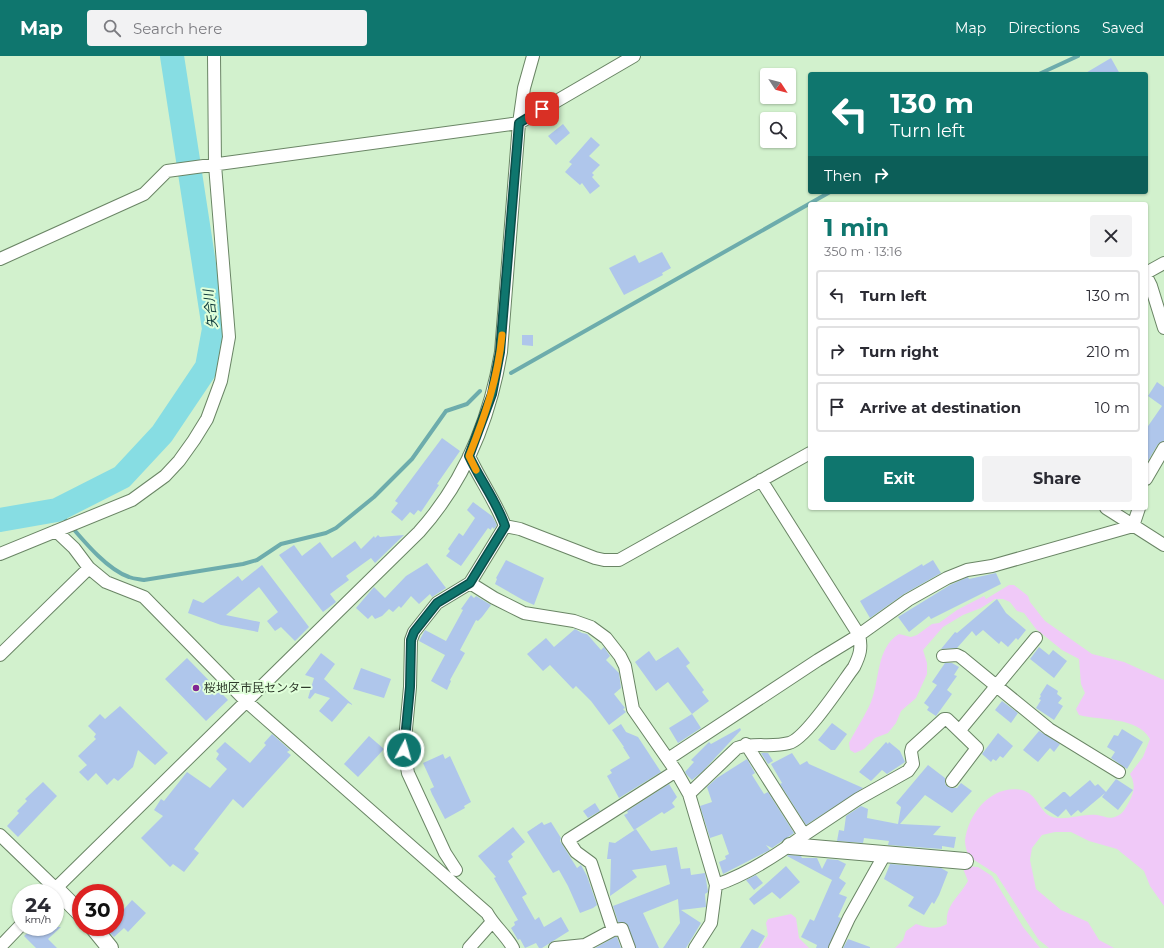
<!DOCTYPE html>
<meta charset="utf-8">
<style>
:root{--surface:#fff;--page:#f2f2f3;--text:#2b2b33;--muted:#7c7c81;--line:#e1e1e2;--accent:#0f766e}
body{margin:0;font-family:Montserrat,"Noto Sans JP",sans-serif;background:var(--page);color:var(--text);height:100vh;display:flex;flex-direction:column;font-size:15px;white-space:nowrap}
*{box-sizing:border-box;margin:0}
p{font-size:13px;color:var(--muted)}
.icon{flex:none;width:22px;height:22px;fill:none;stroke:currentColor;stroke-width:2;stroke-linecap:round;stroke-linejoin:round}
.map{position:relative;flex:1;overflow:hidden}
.sheet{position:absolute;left:808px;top:146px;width:340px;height:308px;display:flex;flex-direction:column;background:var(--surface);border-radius:4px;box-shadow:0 1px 3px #0004}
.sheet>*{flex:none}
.top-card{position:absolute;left:808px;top:16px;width:340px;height:122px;border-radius:4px;box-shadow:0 1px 3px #0004;background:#0f766e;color:#fff;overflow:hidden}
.needle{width:26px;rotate:126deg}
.buttons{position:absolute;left:760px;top:12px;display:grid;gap:8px}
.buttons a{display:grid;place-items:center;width:36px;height:36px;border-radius:4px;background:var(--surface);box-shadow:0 1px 3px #0004;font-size:20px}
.speed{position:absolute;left:12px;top:828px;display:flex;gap:8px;font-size:20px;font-weight:700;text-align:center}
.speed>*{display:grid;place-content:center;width:52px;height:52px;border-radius:50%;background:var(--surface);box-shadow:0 1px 3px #0004;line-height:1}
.speed small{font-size:10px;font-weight:400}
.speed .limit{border:6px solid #d22;background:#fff;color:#111}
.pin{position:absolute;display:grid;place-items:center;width:34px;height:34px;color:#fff;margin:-17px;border-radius:8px;box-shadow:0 2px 6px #0006}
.me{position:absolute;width:44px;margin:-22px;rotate:6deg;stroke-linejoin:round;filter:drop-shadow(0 0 3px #0008)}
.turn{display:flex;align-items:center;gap:14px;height:84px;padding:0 16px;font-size:18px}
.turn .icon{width:52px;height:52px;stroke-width:2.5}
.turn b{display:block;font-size:28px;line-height:34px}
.then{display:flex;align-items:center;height:38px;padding:0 16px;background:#0003;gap:8px;font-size:15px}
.round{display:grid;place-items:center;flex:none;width:42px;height:42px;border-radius:4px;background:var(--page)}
.summary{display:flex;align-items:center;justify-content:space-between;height:68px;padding:0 16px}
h1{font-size:24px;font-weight:700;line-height:30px;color:var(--accent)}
.action{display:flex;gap:8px;margin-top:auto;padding:8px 16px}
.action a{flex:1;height:46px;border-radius:4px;background:var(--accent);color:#fff;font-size:16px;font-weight:700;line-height:46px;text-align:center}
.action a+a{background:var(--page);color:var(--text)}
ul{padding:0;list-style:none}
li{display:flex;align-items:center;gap:12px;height:50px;margin:0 8px 6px;padding:0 8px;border:2px solid var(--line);border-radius:4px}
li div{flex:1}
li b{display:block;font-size:15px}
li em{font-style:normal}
header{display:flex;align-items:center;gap:24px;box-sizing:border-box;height:56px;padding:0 20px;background:var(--accent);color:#fff}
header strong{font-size:19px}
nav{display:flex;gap:22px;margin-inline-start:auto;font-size:14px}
.search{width:280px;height:36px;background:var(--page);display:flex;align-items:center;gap:10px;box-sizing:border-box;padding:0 14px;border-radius:4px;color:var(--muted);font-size:15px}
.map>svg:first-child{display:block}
.green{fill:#f0c9f8}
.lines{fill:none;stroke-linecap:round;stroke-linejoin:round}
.stream{stroke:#6dacac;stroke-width:4}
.river{stroke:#87dde3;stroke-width:24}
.building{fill:#afc6eb}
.minor-casing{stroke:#6a8565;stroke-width:14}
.tertiary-casing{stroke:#6a8565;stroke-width:18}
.minor{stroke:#fff;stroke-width:12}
.tertiary{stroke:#fff;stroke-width:16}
.route-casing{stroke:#0a4d48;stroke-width:10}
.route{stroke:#0f766e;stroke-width:7}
.slow{stroke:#f59e0b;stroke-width:7}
.poi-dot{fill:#812693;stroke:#e0ffda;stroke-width:1.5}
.labels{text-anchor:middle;stroke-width:4;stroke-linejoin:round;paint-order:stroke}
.poi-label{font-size:12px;fill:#2f3b2c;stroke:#e0ffda;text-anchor:start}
.water-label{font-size:13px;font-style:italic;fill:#0a3638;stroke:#e0ffda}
</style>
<header>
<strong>Map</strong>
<div class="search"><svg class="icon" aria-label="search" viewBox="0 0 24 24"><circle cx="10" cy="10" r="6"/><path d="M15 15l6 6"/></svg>Search here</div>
<nav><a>Map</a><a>Directions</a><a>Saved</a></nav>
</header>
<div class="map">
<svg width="1164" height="892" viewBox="0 0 1164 892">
<rect width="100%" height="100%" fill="#d2f1cd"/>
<path class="green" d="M 1009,529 L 1014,529 L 1028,540 L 1030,546 L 1045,565 L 1092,598 L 1124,606 L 1164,624 L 1164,850 L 1150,830 L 1144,815 L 1117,793 L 1089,785 L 1071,776 L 1055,776 L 1042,779 L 1032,792 L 1030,804 L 1036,833 L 1061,854 L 1088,866 L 1099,884 L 1114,892 L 1049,892 L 1038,883 L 996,818 L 968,800 C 967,795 965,790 965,785 C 968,757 992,728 1022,734 C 1036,738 1038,751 1048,759 C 1061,767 1082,757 1097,759 C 1104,760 1110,764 1117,760 C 1123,758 1126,751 1129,746 C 1134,736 1136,729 1130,718 L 1143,701 L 1150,683 C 1137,660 1100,665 1079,659 L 1076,653 L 1085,637 L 1081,628 L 1079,603 L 1062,594 L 1036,573 L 1024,557 L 1017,555 L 1010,546 L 1003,543 L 995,543 L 981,552 L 963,559 L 943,571 L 923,594 L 927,607 L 927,618 L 916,642 L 901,655 L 896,667 L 888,677 L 875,682 L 864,693 L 855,697 L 850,694 L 849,687 C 856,673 865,660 871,646 C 880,624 876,592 899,578 L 911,581 L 917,579 L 932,568 L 939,567 L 957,554 L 984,540 L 986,543 Z
M 962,810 L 978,811 L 992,820 L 1023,871 L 1040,892 L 895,892 L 903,884 L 906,875 L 916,868 C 928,872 936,874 947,868 C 945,849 959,841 968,825 Z
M 791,858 L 796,862 L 799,882 L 809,892 L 760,892 L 768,879 L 766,867 L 768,863 Z"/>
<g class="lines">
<path class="stream" d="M 1039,18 L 1078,0
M 511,317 L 830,136
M 57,454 C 76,475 103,512 129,521 C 134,523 139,523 144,524 L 243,508 L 257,504 L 281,488 L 326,477 L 336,472 L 374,441 L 412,403 L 446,355 L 467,348 L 480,335"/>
<path class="river" d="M 0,464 L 57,454 L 122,421 L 162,378 L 207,311 L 214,273 L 172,0"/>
</g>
<path class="building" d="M 1111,2 L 1120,18 L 1084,18 Z
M 563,68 L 570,77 L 556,89 L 548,80 Z
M 591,81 L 600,89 L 589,100 L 600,109 L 592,117 L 594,119 L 592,121 L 600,130 L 590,138 L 582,127 L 580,129 L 565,116 L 572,108 L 569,106 Z
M 662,196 L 671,212 L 662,217 L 663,219 L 624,239 L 609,212 L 635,199 L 639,207 Z
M 522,279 L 533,279 L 533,290 L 522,289 Z
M 1157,326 L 1164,331 L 1164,385 L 1158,388 L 1148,405 L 1146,404 L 1146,373 L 1162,350 L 1148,340 Z
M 442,382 L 460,395 L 437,428 L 439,429 L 421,456 L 418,454 L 414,459 L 410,456 L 402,465 L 391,456 L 398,447 L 395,445 Z
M 473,446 L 492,460 L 497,469 L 494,473 L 492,471 L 491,474 L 488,472 L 461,510 L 446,500 L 450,495 L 448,493 L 459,477 L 463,480 L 475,462 L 467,454 Z
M 378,479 L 380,481 L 404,479 L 375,507 L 371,502 L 346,520 L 349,524 L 330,538 L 336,546 L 323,556 L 279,499 L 294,489 L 302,500 L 320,486 L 332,502 L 355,485 L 361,493 L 374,480 L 375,482 Z
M 506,504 L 544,522 L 534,549 L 523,544 L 495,528 L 497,523 L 496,522 Z
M 933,504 L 941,517 L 904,538 L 870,562 L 860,545 L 922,508 L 923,510 Z
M 427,507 L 446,532 L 432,541 L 430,538 L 419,548 L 411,540 L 401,552 L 399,550 L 393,556 L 389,553 L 382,560 L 375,563 L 372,559 L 368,563 L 356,552 L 374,531 L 385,542 L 406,520 Z
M 262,509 L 309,571 L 295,585 L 281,571 L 275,575 L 267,565 L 278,556 L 259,531 L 226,559 L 260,566 L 258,576 L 221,569 L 188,557 L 193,543 L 203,547 L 238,520 L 242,525 Z
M 996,517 L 1001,528 L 931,563 L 929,560 L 909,576 L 898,561 L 950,529 L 968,521 L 969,523 Z
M 471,539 L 474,542 L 476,540 L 491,549 L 482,561 L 478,565 L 476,564 L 460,594 L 465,597 L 450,624 L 451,625 L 447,634 L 431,625 L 445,599 L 419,585 L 425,574 L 446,585 L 463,554 L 461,553 Z
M 997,543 L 1006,557 L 1026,574 L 1018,584 L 1016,582 L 1008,591 L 1001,585 L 999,588 L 983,574 L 976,580 L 972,575 L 957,592 L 941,593 L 955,576 L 957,577 Z
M 575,573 L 582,577 L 587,578 L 601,594 L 604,591 L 610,600 L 606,604 L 619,617 L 621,632 L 614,638 L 625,652 L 623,653 L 626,656 L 609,669 L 591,645 L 576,630 L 573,633 L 550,609 L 543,615 L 527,598 L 546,582 L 554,591 Z
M 678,591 L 690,607 L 686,610 L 704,634 L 702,636 L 709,645 L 692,658 L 701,672 L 678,687 L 669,672 L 692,658 L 668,626 L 656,635 L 635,606 L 649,595 L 656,605 Z
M 1039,591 L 1049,599 L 1053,594 L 1067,605 L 1054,622 L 1030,603 Z
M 321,597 L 335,608 L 324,623 L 353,649 L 348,647 L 332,666 L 319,655 L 330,642 L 315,637 L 310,643 L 308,642 L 314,622 L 305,619 Z
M 187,602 L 228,644 L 206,665 L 165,623 Z
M 945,607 L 952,607 L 959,611 L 954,619 L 957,620 L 947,634 L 952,638 L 936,660 L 927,654 L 929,651 L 924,647 L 937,629 L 932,626 Z
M 361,612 L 391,623 L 384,642 L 353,633 Z
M 1047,628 L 1058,635 L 1057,638 L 1062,642 L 1058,647 L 1063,650 L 1054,664 L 1036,652 L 1041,644 L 1039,643 L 1041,640 L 1040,639 Z
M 1002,645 L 1018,657 L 1011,667 L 995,654 Z
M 120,650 L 168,697 L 155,709 L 138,694 L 133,711 L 118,725 L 114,722 L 107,729 L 96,717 L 88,725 L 79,716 L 87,709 L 78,700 L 96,683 L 94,681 L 96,678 L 88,670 L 100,658 L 105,663 Z
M 832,667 L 847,678 L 835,694 L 831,694 L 818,684 Z
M 621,668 L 626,676 L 638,681 L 661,716 L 619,742 L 607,720 L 612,717 L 610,714 L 630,702 L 623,691 L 624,691 L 612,674 Z
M 740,672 L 741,674 L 702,716 L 692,724 L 687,719 L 685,716 L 694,706 L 691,704 L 709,686 L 711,688 Z
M 1122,673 L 1143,686 L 1127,713 L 1111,702 L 1115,696 L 1107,691 L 1114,679 L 1118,680 Z
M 1039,675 L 1060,688 L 1054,696 L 1050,692 L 1038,706 L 1023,694 Z
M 998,677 L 1013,690 L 1003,702 L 1000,700 L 996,705 L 993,703 L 991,706 L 982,698 Z
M 272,678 L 290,694 L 287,696 L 291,699 L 243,752 L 233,743 L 194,793 L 199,797 L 184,816 L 173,808 L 170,811 L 141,782 L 163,760 L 154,754 L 161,743 L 164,745 L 187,716 L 210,732 L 227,713 L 216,703 L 219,698 L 216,695 L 225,686 L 250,707 L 266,689 L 264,687 Z
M 369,680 L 384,693 L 358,721 L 344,708 Z
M 886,686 L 888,688 L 889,686 L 900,695 L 905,706 L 887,718 L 882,714 L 871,725 L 859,716 Z
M 761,697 L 768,697 L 773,705 L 768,708 Z
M 792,697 L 800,709 L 807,705 L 809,708 L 863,732 L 806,769 L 780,728 L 782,727 L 771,708 Z
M 443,698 L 445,703 L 450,700 L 471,746 L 464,750 L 465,752 L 445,763 L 432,738 L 430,733 L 434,731 L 423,707 Z
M 747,703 L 755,717 L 752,719 L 764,738 L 768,736 L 794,777 L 772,792 L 766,789 L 770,794 L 723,818 L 719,806 L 726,803 L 725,800 L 729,798 L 722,778 L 710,782 L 700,750 L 712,746 L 707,731 L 717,722 Z
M 928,709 L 945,722 L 945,728 L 948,731 L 957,732 L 961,727 L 972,735 L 952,757 L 925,739 L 900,768 L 941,770 L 933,779 L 956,781 L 954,792 L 942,790 L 942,793 L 888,789 L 889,785 L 864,782 L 863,787 L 837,785 L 839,774 L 844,775 L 846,760 L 861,750 L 868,753 L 867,762 L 898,768 L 901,751 L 896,747 Z
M 1116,723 L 1133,734 L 1118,754 L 1102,741 L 1105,737 L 1081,757 L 1078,754 L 1071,760 L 1066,753 L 1058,761 L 1044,752 L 1063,736 L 1065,736 L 1070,741 L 1090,724 L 1095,730 L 1098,728 L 1106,736 Z
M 43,726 L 57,740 L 18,781 L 7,770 L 19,757 L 17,755 L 27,745 L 25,743 Z
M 669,728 L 677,741 L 672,747 L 675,751 L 664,758 L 662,756 L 634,774 L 624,759 L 628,757 L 627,755 Z
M 595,747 L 600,755 L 588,762 L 583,755 Z
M 542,766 L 544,769 L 551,766 L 561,782 L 560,785 L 562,788 L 577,812 L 581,809 L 587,820 L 597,849 L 593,852 L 580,857 L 568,830 L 559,814 L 553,817 L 527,776 Z
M 513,771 L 525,786 L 511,798 L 513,801 L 508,805 L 527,838 L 522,841 L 535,864 L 539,861 L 544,871 L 561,861 L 569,875 L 542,892 L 539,892 L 536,887 L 525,892 L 520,883 L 518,884 L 511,872 L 515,869 L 514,866 L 518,864 L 494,822 L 496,821 L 478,800 Z
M 636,773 L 651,795 L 677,791 L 681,813 L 690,812 L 691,819 L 705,817 L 708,836 L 705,838 L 706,851 L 681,854 L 701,867 L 686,892 L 663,892 L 680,867 L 678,843 L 643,857 L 659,892 L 636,892 L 627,868 L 618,866 L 613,850 L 670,828 L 666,809 L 632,814 L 637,821 L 610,840 L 611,803 L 607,803 L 609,786 L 615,787 Z
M 788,799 L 801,800 L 802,802 L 817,802 L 822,813 L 827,803 L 838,804 L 846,808 L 839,822 L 846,827 L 839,838 L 847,841 L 838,861 L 841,862 L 828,892 L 816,892 L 817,889 L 801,881 L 810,863 L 814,865 L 832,824 L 787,800 Z
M 890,808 L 941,812 L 948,816 L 939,839 L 934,848 L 932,846 L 924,859 L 908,850 L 914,841 L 884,823 Z
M 786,810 L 800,826 L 780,843 L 772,836 L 754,849 L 749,843 Z
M 756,819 L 763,827 L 754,834 L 746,824 Z
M 132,844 L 146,857 L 128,876 L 124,872 L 114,881 L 106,873 L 115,871 L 117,861 Z
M 34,871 L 61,871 L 48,883 L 57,892 L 36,892 L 24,880 Z
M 752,873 L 765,880 L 758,892 L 740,892 Z
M 617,881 L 621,892 L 595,892 L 615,881 Z
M 848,883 L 870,891 L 870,892 L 843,892 Z"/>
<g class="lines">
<g class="minor-casing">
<path id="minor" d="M 0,203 L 144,138 L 167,115 L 519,67 L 634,0
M 1146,217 L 1164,207
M 1146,220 L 1151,230 L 1164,272
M 1146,423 L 1164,392
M 1106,452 L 1164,489
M 505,470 L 520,473 L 595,502 L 604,504 L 619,504 L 810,397
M 1133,470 L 1139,452
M 56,475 L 74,492 L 89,512 L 106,526 L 144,541 L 247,646 L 487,857 C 494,870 506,879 513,892
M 0,498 L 132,444 L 165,420 L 179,405 L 194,384 L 207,363 L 221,325 L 229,281 L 215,109 L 214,0
M 470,527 L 494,542 L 524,557 L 574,565 L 591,571 L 606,582 L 620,600 L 625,610 L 633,653 L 676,715 L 689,738 L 716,829 L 711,867 L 695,892
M 0,599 L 89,512
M 943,600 L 957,599 L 961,601 L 1049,673 L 1119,716
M 960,674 L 1036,582
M 668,703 L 818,604 L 859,579 L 908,544 L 947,522 L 967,514 L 992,510 L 1133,470
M 689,738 L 737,692 C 754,686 771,692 789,687 C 806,683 842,627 854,611 C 860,599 862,592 859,579 L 761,424
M 0,779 L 55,832
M 804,779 L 858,743 L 908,715 L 913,708 L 911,696 L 912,692 L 944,663 L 947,663 L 977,692 L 952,725
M 456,814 L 445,797 L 408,717 L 404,694 L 410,631 L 411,584 L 414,576 L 437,547 L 470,527 L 505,470 C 496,446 480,424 469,400
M 716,829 C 748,818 777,799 804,779 L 746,688
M 51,837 L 419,476 C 464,426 490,362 501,296 L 519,67 L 524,32 L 533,0
M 613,874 L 591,807 L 576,796 L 568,784 L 676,715
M 0,891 L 21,869
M 469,892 L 492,866
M 555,892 L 585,889 L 613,874 L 622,873 L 629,892
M 835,892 L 849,862 L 885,798"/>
</g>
<g class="tertiary-casing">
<path id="tertiary" d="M 790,790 L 965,805
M 55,832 L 81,858
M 93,871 L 110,892"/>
</g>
<use href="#minor" class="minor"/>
<use href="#tertiary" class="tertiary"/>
</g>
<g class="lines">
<g class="route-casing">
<path id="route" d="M 404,694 L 410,631 L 411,584 L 414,576 L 437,547 L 470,527 L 505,470 C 497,446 480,424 469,400 L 492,338 L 500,296 L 519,67 L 542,53"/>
</g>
<use href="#route" class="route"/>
<path class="slow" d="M 476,414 L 469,400 C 485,360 498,322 502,279"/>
</g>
<circle class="poi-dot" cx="196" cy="632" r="4"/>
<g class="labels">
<g class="poi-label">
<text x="204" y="636">桜地区市民センター</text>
</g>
<g class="water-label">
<text transform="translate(210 253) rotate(-97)" y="5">矢合川</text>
</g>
</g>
</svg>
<div class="buttons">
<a><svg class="needle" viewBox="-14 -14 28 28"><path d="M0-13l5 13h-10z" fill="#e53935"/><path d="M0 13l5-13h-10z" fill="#7c7c81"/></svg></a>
<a><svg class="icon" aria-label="search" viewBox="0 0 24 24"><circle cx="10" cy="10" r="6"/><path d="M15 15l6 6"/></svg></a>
</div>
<div class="speed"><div>24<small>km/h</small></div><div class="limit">30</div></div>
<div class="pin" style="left:542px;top:53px;background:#d93025"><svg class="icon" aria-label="arrive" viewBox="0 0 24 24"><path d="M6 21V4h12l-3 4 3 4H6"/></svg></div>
<svg class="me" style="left:404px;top:694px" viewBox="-20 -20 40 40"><circle r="17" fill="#0f766e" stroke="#fff" stroke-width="3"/><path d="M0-11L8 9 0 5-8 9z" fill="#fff"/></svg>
<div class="top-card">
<div class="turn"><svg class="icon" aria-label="left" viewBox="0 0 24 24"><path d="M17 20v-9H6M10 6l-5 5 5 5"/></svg><div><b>130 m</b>Turn left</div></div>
<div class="then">Then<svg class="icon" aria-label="right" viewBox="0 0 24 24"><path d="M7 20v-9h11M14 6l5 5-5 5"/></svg></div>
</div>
<section class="sheet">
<div class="summary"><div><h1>1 min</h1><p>350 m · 13:16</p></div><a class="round"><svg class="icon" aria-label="close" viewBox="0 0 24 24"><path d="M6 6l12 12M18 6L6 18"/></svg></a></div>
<ul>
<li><svg class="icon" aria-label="left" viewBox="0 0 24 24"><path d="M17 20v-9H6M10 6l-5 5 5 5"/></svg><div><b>Turn left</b></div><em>130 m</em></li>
<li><svg class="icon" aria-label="right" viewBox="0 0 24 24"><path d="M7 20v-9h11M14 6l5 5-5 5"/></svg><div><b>Turn right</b></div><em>210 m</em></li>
<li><svg class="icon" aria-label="arrive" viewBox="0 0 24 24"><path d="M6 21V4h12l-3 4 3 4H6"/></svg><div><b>Arrive at destination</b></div><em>10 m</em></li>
</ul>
<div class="action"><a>Exit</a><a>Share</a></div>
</section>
</div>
